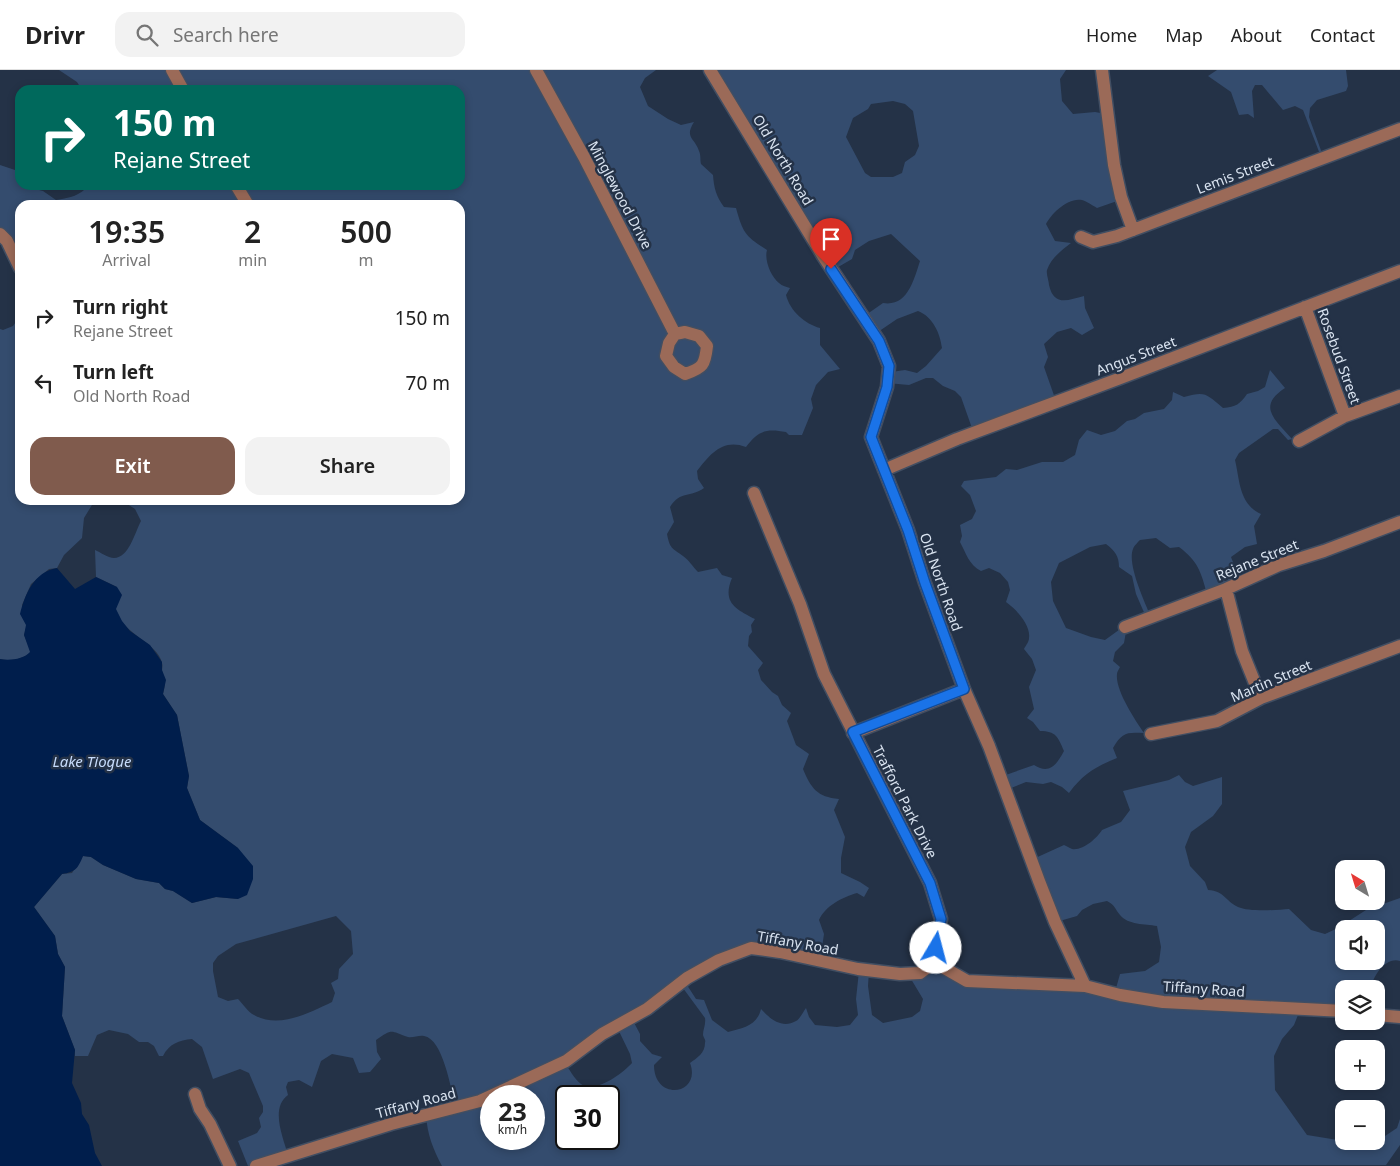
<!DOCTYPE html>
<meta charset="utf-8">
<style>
:root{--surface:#fff;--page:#f2f2f2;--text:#222;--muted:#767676;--line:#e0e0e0;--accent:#805b4d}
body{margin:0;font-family:"Noto Sans",sans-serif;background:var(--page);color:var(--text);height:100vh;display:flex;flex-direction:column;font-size:19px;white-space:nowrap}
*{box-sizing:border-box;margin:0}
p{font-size:16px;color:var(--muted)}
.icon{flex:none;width:28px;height:28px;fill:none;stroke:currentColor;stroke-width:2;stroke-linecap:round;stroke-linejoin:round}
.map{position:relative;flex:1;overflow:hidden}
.panel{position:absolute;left:15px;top:130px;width:450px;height:305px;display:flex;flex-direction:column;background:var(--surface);border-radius:15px;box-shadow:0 2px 8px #0003}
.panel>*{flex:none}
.top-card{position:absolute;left:15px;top:15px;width:450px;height:105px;border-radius:15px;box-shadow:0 2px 8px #0003;background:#00695c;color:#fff;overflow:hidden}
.needle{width:32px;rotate:322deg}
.buttons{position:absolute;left:1335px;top:790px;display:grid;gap:10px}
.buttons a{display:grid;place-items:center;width:50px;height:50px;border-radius:10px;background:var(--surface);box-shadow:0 2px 8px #0003;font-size:25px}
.speed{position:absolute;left:480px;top:1015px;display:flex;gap:10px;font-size:25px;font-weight:700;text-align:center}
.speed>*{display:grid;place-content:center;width:65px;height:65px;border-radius:50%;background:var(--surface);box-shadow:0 2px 8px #0003;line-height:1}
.speed small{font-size:12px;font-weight:400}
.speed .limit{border:2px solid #111;border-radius:8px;background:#fff;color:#111}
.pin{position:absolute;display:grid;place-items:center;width:42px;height:42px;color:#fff;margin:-51px -21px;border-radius:50% 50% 50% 0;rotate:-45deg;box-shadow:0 0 5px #0007}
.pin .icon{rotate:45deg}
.me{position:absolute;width:55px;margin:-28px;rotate:8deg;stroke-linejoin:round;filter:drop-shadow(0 0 4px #0008)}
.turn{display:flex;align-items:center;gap:18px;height:105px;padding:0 15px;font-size:22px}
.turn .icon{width:65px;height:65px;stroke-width:2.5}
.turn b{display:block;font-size:35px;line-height:42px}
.eta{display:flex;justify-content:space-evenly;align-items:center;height:85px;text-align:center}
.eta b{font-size:30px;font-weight:600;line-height:35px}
.action{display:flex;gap:10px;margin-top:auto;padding:10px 15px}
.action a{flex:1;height:58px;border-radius:15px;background:var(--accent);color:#fff;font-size:20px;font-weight:600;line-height:58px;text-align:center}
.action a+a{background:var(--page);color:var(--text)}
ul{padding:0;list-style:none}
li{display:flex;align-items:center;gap:15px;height:65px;padding:0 15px}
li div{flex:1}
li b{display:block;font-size:19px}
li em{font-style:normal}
header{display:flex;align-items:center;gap:30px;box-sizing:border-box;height:70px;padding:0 25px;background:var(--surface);border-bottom:1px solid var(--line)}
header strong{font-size:24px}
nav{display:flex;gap:28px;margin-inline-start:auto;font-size:18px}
.search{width:350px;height:45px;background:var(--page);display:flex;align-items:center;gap:12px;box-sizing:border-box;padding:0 18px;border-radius:15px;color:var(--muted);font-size:19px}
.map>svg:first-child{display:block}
.green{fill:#344c6e;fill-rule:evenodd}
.water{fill:#001e4c}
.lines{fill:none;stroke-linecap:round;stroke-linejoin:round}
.minor-casing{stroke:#414e62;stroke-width:15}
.minor{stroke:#9b6a58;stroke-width:12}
.route-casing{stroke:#114b97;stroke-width:12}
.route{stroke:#1a73e8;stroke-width:9}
.labels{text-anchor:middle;stroke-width:5;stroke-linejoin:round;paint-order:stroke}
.street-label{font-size:14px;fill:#d9e3f0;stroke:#243247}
.water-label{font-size:15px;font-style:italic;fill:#c6dbfb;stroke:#243247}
</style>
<header>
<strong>Drivr</strong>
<div class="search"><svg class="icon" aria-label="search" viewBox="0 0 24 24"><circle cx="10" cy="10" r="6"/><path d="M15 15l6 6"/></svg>Search here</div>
<nav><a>Home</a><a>Map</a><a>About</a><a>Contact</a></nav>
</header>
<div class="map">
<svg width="1400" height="1096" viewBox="0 0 1400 1096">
<rect width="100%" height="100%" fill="#243247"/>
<path class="green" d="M 59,0 L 656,0 L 645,8 L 640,17 L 648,36 L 668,49 L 681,55 L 694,52 C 684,68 695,68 699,81 C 701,85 700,90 701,94 L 713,105 C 714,118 716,126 724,137 L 736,138 C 743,163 745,166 767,180 C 764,190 771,207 779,213 C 782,216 787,217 790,218 L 786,225 C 790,241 805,254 820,258 L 820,275 L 840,299 L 828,302 L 816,315 L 811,329 L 813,338 L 802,365 L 789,365 L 786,362 C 766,358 758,361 746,377 C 723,368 710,384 697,401 L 698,409 L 704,418 C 690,428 681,420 670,437 L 674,452 L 667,464 C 670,479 672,478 683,486 C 689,490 693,497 698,502 L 717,498 L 722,505 L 732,508 C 722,532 735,539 755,549 L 751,555 L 752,562 L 749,566 L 748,576 L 763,593 L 758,600 L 761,610 L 772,622 L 778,626 L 782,635 L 791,643 L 787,651 L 796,675 L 809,684 L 803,699 C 811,718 817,727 839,729 L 834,740 L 845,767 L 841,788 L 841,803 L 860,812 L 869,818 L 864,827 L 857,823 C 843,827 825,836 819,850 L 824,864 L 820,891 L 750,878 L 685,912 L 696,929 L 704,930 L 712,950 L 728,962 C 743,958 757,956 761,939 C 770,949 782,959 796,951 C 800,949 803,942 806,938 L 809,947 L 815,955 L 837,957 L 850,955 L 858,945 L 856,929 L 859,901 L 869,901 L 868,916 L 872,945 L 883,953 L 912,947 L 920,941 L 923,929 L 908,904 L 934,893 L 967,911 L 1115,922 L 1120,904 L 1145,901 L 1159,892 L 1161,877 L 1157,856 C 1145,854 1128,855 1120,845 C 1114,838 1116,836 1107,831 L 1093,834 L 1082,840 L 1077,846 L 1056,852 L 1031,790 L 1064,775 C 1067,776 1069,778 1072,779 C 1083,781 1097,768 1102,760 L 1121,752 L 1130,740 L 1123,721 L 1169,710 L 1179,705 L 1185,712 L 1193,716 L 1222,707 L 1222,734 L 1213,746 L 1191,762 L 1185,777 L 1190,796 L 1205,812 L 1208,820 C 1225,821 1225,831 1238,837 C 1249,842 1277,840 1289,839 L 1311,860 L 1325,864 L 1338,858 L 1366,840 L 1400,828 L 1400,891 C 1386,886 1372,907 1371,919 L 1344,919 L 1344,941 L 1300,940 L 1294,955 L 1282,969 L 1274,986 L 1275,1020 L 1307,1065 L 1344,1071 L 1376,1071 L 1376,1065 L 1385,1066 L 1397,1058 L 1400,1049 L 1400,1075 L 1386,1095 L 442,1096 C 433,1079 427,1064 426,1044 L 455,1035 C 451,1019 443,969 424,966 C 419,965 413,968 408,967 C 390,961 393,958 376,970 L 377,982 L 381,989 L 370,1002 L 359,1003 L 353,988 L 332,984 L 321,991 L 312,1017 L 299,1010 L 288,1012 L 286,1017 L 288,1025 C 270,1038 283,1067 288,1085 L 248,1096 L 238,1071 L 257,1063 L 261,1057 L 259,1048 L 263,1042 L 263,1036 L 249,1003 L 240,999 L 213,1009 L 202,977 L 192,969 C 179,970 169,974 163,986 L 159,986 L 154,976 L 148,972 L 139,972 L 128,964 L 109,960 L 97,965 L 88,986 L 75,986 L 75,980 L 62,946 L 65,897 L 58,884 L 55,866 L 34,837 L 62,804 L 72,803 L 83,786 L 91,787 L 103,795 L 136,809 L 159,813 L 165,819 L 173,821 L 192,833 L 216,827 L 238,829 L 238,778 L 200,750 L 187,718 L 189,706 L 177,645 L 163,624 C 166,612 165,612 162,601 C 162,598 163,596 162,593 C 158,573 123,564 116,541 C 114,534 117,524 117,517 L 96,507 L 95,480 C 100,482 108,488 114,488 C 129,488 135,462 141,451 L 135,439 L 121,430 L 190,430 L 199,435 L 211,430 L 460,430 L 460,135 L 20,135 L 20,200 L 0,164 L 0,95 L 15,100 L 20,115 L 43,121 L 56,130 C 69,128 80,126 89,115 L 460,115 L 460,20 L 82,20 L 77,12 ZM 336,846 L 351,861 L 353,884 L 339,899 L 338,909 L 331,913 L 335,923 L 332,932 C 309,943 279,959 254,945 C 248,942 243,934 238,929 L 228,931 L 218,927 L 213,901 L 213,893 L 218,886 L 236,874 ZM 1344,859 L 1376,859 L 1376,891 L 1344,891 ZM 680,914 L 705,948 C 706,955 703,959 703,965 C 704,969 706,969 705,973 C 705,983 697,988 690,993 C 702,1025 654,1032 654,995 L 662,987 L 652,984 L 640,971 L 640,964 L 631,947 ZM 616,955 L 630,984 L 632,993 C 622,1004 595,1024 581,1014 C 574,1009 569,998 564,992 ZM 491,1026 L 534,1026 L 534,1069 L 491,1069 ZM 566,1026 L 609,1026 L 609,1069 L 566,1069 Z
M 709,0 L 1066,0 L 1060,9 L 1062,31 L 1073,44 L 1095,42 L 1106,44 L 1120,130 L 1097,138 C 1092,135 1086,131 1082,130 C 1068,127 1051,144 1046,154 L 1055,171 L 1071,173 C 1062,180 1051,188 1047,200 C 1046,204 1049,211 1049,215 C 1054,237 1068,230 1084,226 L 1085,238 L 1094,258 L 1082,265 L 1071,258 L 1057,262 L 1044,274 L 1048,287 L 1044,297 L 1056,331 L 973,361 L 961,327 L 955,321 L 943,316 L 933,308 L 926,308 L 909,315 L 887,313 L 891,302 L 905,300 L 917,303 L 926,296 L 942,278 C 940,263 933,247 918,241 L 897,249 L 875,264 L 863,247 L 883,233 C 908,237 914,209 920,191 L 891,164 L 869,171 L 855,180 L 852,189 L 833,200 ZM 893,31 L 905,34 L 913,41 L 919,76 L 915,85 L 905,92 L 902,103 L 893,107 L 871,107 L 865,103 L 846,67 L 853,48 L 868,39 L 871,34 Z
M 1217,0 L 1346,0 L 1348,16 L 1346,21 L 1317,30 L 1310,38 L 1309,47 L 1323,86 L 1321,87 L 1303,40 L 1295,36 L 1283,40 L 1262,15 L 1255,15 L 1252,21 L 1254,48 L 1248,44 L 1239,45 L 1231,22 L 1208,6 Z
M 20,246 L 20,430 L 95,430 L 84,448 L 82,468 L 64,485 L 57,498 L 49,499 L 31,514 L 22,535 L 27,555 L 24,565 L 31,582 C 24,589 10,592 0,589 L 0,259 L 3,260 L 13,256 Z
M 1270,300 L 1285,318 C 1256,337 1276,350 1292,369 L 1288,370 L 1278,359 L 1273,359 L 1239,383 L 1235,390 C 1240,411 1239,434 1261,444 L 1254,456 L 1257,474 L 1245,477 L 1231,487 L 1240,510 L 1207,524 C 1201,502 1198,491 1179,477 L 1170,478 L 1156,468 L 1140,470 C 1138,472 1134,476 1133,479 C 1127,494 1144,530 1150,545 L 1146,547 L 1136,524 L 1132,506 L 1119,497 C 1119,486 1115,481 1106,474 L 1090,477 L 1059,493 L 1051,512 L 1053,531 L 1066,558 L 1091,567 L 1105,570 L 1123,557 L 1127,556 L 1124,573 L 1115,582 L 1113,591 L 1120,597 C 1119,599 1117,602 1117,604 C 1115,620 1135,650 1144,663 C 1127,662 1122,662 1113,678 L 1117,688 C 1095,697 1083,704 1069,723 L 1062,717 L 1051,712 L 1043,714 L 1026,712 L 1006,720 L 1000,707 L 1034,695 C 1050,705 1057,694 1064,681 C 1058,667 1056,661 1040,661 L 1033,652 L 1027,648 L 1034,639 L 1029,617 L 1036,600 L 1032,589 L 1024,579 C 1026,575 1029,572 1029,568 C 1031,555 1016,539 1006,532 L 1010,520 L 1008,512 L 1000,503 L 989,498 L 981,501 C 969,495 966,483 960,472 L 962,466 L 960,455 L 972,449 L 976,441 L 970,425 L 961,416 L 964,411 L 996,407 L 1006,399 L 1017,400 L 1042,392 L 1063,392 L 1075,385 L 1079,370 L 1087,360 L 1101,365 L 1115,361 L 1127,351 L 1135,349 L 1144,343 L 1164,339 L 1172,330 L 1173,322 L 1184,327 C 1206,321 1206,324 1223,338 C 1236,337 1240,334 1247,324 L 1258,321 L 1265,317 Z"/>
<path class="water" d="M 57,498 L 75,519 L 96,507 L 117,517 L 122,525 L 116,539 L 122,551 L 130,561 L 150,575 L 162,592 L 162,600 L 166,610 L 163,624 L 177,645 L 189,706 L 187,718 L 200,750 L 238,778 L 253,796 L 253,809 L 247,825 L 238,829 L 216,827 L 192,833 L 173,821 L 165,819 L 159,813 L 136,809 L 103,795 L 91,787 L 83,786 C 78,798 76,802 62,804 L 34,837 L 55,866 L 58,884 L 65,897 L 62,946 L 75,980 L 72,1013 L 81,1033 L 82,1044 L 89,1055 L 95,1083 L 102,1096 L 0,1096 L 0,589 C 10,591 24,589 30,582 L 24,565 L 26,555 L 20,544 C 25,524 34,502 57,498 Z"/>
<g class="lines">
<g class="minor-casing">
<path id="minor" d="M 172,0 L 183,20
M 536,0 L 584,87 L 675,264
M 710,0 L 823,186 L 879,271 L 889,296 L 887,317 L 871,367 L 908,460 L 925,513 L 964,619 L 989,676 L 1039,811 L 1055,852 L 1085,916
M 1102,0 L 1114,95 L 1121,127 L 1133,160
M 236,115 L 248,135
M 0,164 L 7,171 L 20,198
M 1081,167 L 1093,172 L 1117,166 L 1400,59
M 1305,237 L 1345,346
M 685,262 L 699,266 L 707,276 C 705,295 703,298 685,304 L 674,297 L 666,286 L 669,273 L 675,264 Z
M 1299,371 L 1345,346 L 1400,326
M 884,400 L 957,369 L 1118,309 L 1400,201
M 754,423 L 800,534 L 824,604 L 930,813 L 941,849 L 934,892
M 1226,519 L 1242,581 L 1261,628
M 1125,557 L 1226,519 L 1279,495 L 1324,481 L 1400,452
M 853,663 L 964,619
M 1151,664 L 1217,651 L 1261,628 L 1400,576
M 934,892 L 967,911 L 1085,916 L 1120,925 L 1163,932 L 1344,941
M 1376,945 L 1400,947
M 195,1024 L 200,1039 L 210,1054 L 230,1096
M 256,1096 L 391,1054 L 480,1031 L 566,991 L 602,964 L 647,939 L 687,908 L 719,890 L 751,878 L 780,882 L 858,899 L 900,904 L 920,903 L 934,892"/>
</g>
<use href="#minor" class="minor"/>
</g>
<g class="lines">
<g class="route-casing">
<path id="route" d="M 831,199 L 879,271 L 889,296 L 887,317 L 871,367 L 908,460 L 925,513 L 964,619 L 853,662 L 930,813 L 941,849 L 936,878"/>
</g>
<use href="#route" class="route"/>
</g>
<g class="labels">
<g class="street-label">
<text transform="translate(783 90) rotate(59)" y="5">Old North Road</text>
<text transform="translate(1235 105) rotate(-21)" y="5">Lemis Street</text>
<text transform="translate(620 125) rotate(62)" y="5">Minglewood Drive</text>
<text transform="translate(1136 286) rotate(-21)" y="5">Angus Street</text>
<text transform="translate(1339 286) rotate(70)" y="5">Rosebud Street</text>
<text transform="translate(1257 490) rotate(-22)" y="5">Rejane Street</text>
<text transform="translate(941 512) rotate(71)" y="5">Old North Road</text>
<text transform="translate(1271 611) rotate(-23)" y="5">Martin Street</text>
<text transform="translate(905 732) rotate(63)" y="5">Trafford Park Drive</text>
<text transform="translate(798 873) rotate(10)" y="5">Tiffany Road</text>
<text transform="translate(1204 919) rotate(4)" y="5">Tiffany Road</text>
<text transform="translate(416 1033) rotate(-15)" y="5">Tiffany Road</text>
</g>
<g class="water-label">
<text x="92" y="697">Lake Tiogue</text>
</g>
</g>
</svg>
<div class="buttons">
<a><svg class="needle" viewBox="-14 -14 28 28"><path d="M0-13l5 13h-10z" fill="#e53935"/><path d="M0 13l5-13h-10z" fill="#767676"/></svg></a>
<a><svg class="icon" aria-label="sound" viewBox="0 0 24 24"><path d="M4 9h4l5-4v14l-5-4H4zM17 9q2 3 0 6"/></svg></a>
<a><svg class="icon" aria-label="layers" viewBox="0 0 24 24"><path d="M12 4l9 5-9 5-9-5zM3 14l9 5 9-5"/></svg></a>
<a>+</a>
<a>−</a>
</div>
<div class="speed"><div>23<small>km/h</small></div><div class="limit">30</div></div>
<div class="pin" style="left:831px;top:199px;background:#d93025"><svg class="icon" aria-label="arrive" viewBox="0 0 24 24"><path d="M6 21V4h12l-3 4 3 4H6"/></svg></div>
<svg class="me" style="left:936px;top:878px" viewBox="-20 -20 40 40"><circle r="19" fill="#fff"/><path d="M0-13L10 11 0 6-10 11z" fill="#1a73e8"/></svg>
<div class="top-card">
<div class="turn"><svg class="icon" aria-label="right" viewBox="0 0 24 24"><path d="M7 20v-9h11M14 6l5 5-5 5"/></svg><div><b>150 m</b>Rejane Street</div></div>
</div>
<section class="panel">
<div class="eta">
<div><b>19:35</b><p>Arrival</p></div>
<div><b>2</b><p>min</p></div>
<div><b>500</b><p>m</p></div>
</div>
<ul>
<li><svg class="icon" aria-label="right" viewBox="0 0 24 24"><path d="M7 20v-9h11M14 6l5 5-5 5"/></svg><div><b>Turn right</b><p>Rejane Street</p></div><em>150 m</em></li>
<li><svg class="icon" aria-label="left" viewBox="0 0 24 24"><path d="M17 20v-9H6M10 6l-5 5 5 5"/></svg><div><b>Turn left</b><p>Old North Road</p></div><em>70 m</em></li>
</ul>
<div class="action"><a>Exit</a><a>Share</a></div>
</section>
</div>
